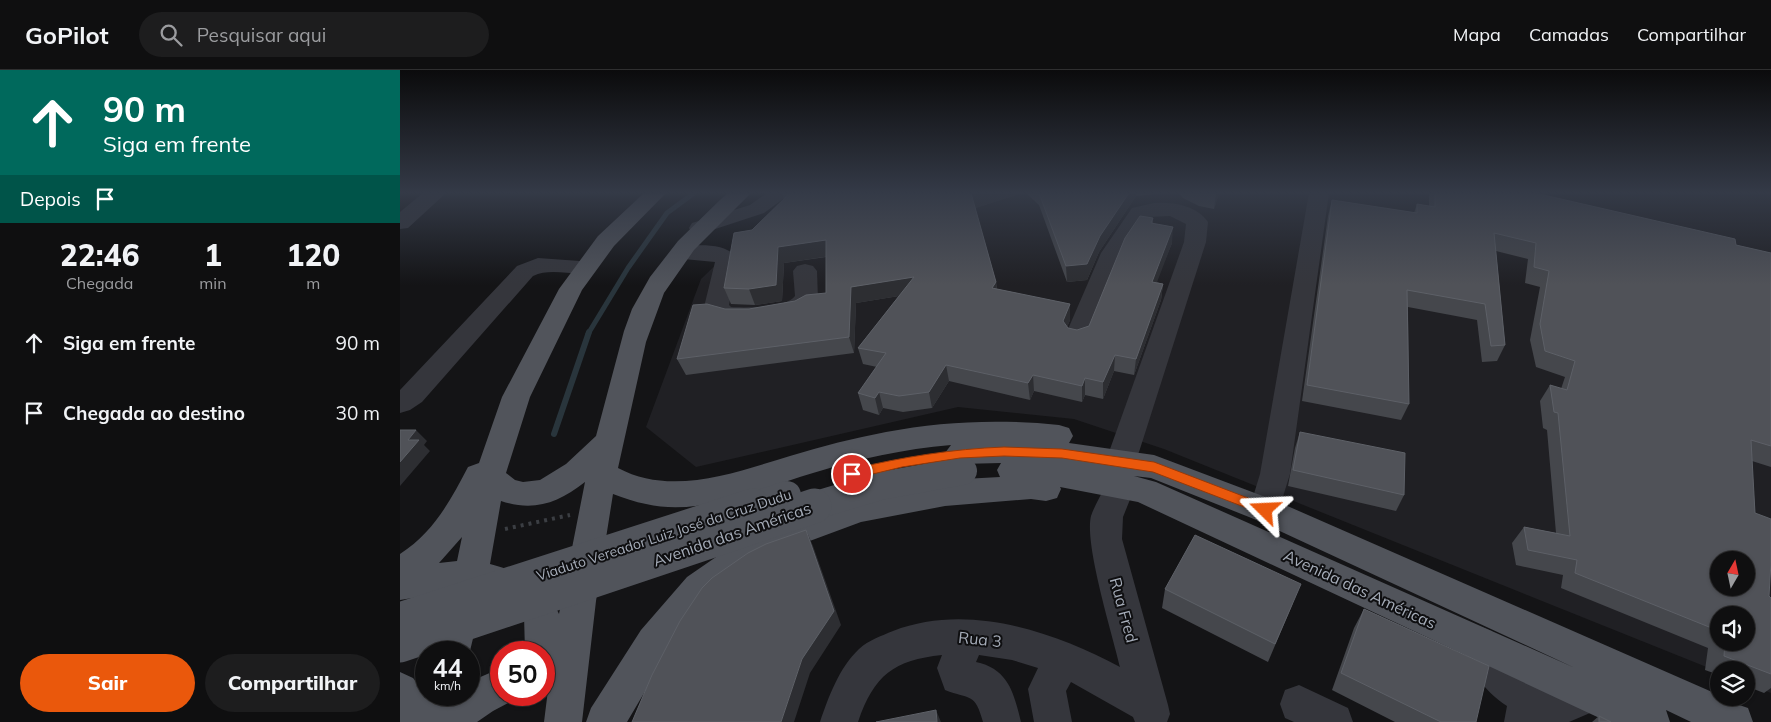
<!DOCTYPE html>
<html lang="pt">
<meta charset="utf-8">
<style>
:root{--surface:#0f0f10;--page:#1d1d1e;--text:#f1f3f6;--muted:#9b9c9f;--line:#2f2f30;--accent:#ea580c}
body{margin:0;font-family:Mulish,sans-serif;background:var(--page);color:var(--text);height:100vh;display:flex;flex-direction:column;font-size:19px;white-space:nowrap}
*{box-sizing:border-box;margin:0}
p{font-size:16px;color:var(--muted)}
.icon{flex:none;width:28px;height:28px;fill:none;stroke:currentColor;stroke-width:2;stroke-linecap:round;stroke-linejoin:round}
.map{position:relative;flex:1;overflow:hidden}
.panel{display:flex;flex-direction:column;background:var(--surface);width:400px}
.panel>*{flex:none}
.guide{background:#00695c;color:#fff;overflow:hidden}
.needle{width:32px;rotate:9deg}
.fabs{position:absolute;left:1310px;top:481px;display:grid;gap:10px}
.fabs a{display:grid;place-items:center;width:45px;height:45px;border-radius:50%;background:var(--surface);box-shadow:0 1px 4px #0004,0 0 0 1px var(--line);font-size:25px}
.speed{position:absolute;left:15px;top:571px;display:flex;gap:10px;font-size:25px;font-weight:700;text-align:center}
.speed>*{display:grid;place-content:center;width:65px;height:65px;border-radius:50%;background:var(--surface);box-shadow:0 1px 4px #0004,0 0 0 1px var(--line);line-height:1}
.speed small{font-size:12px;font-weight:400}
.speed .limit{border:8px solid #d22;background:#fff;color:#111}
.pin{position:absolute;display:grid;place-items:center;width:42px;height:42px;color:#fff;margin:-21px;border:2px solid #fff;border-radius:50%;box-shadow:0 1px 5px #0007}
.me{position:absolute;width:55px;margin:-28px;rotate:291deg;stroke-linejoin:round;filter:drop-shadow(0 0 4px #0008)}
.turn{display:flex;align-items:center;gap:18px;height:105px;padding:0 20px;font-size:22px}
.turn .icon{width:65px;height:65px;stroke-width:2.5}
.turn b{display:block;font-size:35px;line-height:42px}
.then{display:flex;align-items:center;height:48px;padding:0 20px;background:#0003;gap:10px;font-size:19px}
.eta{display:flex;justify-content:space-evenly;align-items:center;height:85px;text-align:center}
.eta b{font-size:30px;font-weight:800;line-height:35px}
.cta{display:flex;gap:10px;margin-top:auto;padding:10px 20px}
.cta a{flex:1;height:58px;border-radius:30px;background:var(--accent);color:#fff;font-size:20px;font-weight:800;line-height:58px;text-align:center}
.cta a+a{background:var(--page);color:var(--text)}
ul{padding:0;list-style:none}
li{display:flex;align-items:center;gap:15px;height:70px;padding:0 20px}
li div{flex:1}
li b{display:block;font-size:19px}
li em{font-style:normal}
header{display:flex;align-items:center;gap:30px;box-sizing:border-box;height:70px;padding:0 25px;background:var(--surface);border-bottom:1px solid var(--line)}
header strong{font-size:24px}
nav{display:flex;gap:28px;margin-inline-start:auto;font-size:18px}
.search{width:350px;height:45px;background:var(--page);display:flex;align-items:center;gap:12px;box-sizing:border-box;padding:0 18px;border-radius:28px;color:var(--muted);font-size:19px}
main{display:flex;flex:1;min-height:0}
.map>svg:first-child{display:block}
.built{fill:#202024;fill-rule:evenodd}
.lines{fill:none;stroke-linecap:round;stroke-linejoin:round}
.stream-far1{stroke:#29353c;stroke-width:5}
.stream{stroke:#29353c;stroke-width:6}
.path{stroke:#3b3e43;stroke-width:4;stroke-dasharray:3 5;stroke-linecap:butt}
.minor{fill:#35363c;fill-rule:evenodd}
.major{fill:#51545b;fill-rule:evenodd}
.major-bridge-far1{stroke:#51545b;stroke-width:28}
.major-bridge{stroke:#51545b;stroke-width:35}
.wall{fill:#45474c;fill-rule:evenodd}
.shaded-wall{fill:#2d2e32}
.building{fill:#505258;stroke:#5d6067;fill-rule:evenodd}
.route{fill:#ea580c;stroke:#983908}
.labels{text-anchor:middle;stroke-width:4;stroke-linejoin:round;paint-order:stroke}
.street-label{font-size:14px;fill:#a5acb8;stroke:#0f0f11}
.near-street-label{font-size:16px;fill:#a5acb8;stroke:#0f0f11}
</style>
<header>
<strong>GoPilot</strong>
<div class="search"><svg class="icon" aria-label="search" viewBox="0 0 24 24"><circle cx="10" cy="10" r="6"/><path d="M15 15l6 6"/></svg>Pesquisar aqui</div>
<nav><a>Mapa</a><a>Camadas</a><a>Compartilhar</a></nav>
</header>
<main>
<section class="panel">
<div class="guide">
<div class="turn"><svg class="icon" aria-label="ahead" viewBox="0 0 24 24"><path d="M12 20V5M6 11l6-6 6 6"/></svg><div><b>90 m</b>Siga em frente</div></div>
<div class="then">Depois<svg class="icon" aria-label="arrive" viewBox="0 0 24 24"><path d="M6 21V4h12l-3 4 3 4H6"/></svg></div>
</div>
<div class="eta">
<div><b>22:46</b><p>Chegada</p></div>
<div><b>1</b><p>min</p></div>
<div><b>120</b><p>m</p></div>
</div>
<ul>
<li><svg class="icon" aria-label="ahead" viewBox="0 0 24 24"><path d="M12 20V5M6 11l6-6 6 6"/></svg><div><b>Siga em frente</b></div><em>90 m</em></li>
<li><svg class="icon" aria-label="arrive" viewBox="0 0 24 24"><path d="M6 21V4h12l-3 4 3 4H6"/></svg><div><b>Chegada ao destino</b></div><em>30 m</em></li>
</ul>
<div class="cta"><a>Sair</a><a>Compartilhar</a></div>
</section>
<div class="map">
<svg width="1371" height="652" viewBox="0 0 1371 652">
<rect width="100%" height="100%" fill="#141416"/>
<path class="built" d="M 404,123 L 1371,123 L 1371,623 L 1346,613 L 1346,600 L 1319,600 L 1319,602 L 764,379 L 674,349 L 558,337 L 296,397 L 246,357 L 301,209 L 375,138 ZM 1319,490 L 1346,490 L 1346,518 L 1319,518 ZM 1319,545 L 1346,545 L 1346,572 L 1319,572 Z"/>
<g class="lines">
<path class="stream-far1" d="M 188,264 L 228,198 L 267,143 L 294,123"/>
<path class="stream" d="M 154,364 L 189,262"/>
<path class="path" d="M 105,459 L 170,445"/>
<path class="minor" d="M 23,123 L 46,123 L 8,158 L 0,159 L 0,142 Z
M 367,123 L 391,123 L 364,143 L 300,164 L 292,163 L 289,158 L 292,153 L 350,135 Z
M 909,123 L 929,123 L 890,404 L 876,449 L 865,453 L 854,449 L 849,440 L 860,404 Z
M 754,133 C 773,132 796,135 808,152 L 806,172 L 739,382 L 734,390 L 724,393 L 714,390 L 709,382 L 784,172 L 786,154 L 770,146 L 747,147 L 723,183 L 687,272 L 678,274 L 669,272 L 665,266 L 701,183 L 732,138 Z
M 281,176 C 299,175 327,172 338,189 L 329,235 L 331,237 C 345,238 387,238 395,226 L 393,201 L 397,196 L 405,194 L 413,196 L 417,201 L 418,229 L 414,237 L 400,245 L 355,253 L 333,253 L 317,250 L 304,237 L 315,192 L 273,188 L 270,183 L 273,178 Z
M 138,188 L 194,192 L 197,197 L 194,202 C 174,207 152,197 133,206 L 22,332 L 10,340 L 0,343 L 0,320 L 117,196 Z
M 715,414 L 726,418 L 731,427 L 723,447 L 722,469 L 768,635 L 770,644 L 767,652 L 735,652 L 733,647 L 671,612 L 666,621 L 672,652 L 634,652 L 628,619 L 638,598 L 612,590 L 579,585 L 576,592 C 609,599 614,624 621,652 L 583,652 C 575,622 570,630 545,620 L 537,598 L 542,585 C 494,590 474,605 458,652 L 420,652 C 429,626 439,598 459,579 C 469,570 481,566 493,561 C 568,532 654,562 720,597 C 713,566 684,474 691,446 C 694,437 700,427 704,418 Z
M 1079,556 L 1092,561 C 1105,590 1130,620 1165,614 C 1174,613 1183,609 1191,605 L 1204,611 L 1210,624 L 1204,637 L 1169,652 L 1104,652 L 1107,636 C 1082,620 1072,600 1061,573 L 1066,561 Z
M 899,615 L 948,638 L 953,652 L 894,652 L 885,648 L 880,634 L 885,620 Z"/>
<path class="major" d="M 244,123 L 266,123 L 214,176 L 182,220 L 130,327 L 106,403 L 115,410 L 123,412 L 140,410 L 166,394 L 196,366 L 224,261 L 232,239 L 250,207 L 278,171 L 320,130 L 328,123 L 351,123 L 294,180 L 264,223 L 246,272 L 218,398 C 272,427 336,402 390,386 C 422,376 454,368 486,362 C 543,351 601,349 659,355 L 669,358 L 673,366 L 669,373 L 754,385 L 876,431 L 1319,625 L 1319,628 L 1348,638 L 1353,652 L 1291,652 L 1266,640 L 1270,652 L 1208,652 L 738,432 L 660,417 L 661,419 L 657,428 L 646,431 L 631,429 L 545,436 L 461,452 L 372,485 L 311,529 L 267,584 L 227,652 L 186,652 L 191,638 L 241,560 L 287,507 L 348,465 L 459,426 L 545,410 L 600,407 L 597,400 L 601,393 L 560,394 L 550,391 L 545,383 L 551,375 C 504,379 458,389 413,403 C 361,418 301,447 246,434 C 235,432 224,428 213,424 L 196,531 L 182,652 L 144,652 L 151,596 L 144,599 L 144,582 L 125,582 L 124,545 C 112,534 101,525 84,523 L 69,585 L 69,582 L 34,582 L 50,522 L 0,530 L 0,484 C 34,462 50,431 68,397 L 79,393 L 102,327 L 159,219 L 198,166 ZM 734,406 L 751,408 L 854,449 L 1175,598 L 756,412 ZM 185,412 L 159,544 C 145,511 123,503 90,494 L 101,431 C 134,442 158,433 185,412 ZM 62,467 L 57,491 L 39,493 Z
M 101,598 L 101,625 L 117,625 L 114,630 L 93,641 L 77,652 L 0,652 L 0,602 L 13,608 L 23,620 L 26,612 L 26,625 L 69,625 L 69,612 Z"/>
<path class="major-bridge-far1" d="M 350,437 L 387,425
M 410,437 L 480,416 L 563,401"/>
<path class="major-bridge" d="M 0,550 L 353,436
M 0,575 L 414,436"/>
</g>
<path class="wall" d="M 382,123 L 622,123 L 575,138 L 596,212 L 597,219 L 670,234 L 670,250 L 667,257 L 668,258 L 677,260 L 689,256 L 753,148 L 753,153 L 772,173 L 756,212 L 763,214 L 761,230 L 734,305 L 714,301 L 703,329 L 685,325 L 682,332 L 634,321 L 630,330 L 549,311 L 532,338 L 503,342 L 483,338 L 479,345 L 463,340 L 458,323 L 477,297 L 463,294 L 458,278 L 499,226 L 456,233 L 454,283 L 286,305 L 277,289 L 325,239 L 349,239 L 395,231 L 426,223 L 426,187 L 384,193 L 382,231 L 355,235 L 331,234 L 324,218 L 384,130 Z
M 626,123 L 766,123 L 736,126 L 699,182 L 687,210 L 667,212 L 639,135 Z
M 779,123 L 819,123 L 814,139 L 799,136 L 783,128 Z
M 1029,123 L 1135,123 L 1336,175 L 1371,183 L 1371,397 L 1352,391 L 1355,443 L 1369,526 L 1371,528 L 1371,618 L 1364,623 L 1346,616 L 1346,600 L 1319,600 L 1319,605 L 1305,600 L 1308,578 L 1161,518 L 1163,505 L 1116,495 L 1112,473 L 1124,457 L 1156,463 L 1147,360 L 1143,358 L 1140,331 L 1150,315 L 1161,319 L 1165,307 L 1136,297 L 1130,270 L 1140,217 L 1125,213 L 1128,189 L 1096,181 L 1105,275 L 1097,291 L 1082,292 L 1077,250 L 1008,237 L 1009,334 L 1001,350 L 902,331 L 928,146 L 932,130 L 1014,143 L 1017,134 L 1029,136 ZM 1319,545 L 1346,572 L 1319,572 Z
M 900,362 L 1004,425 L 996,441 L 888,416 L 895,378 Z
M 765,519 L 893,533 L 868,592 L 762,538 Z
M 964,539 L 1076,652 L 995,652 L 932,620 L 954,558 Z
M 1199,646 L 1211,652 L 1192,652 Z"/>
<path class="shaded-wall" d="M 571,123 L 622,123 L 573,139 Z
M 729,123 L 736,123 L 736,126 L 699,182 L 687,210 L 667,212 L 666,196 Z
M 816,123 L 819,123 L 814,139 Z
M 773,157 L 772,173 L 751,228 L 752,212 Z
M 426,170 L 430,186 L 384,193 L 382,231 L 355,235 L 349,219 L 378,177 Z
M 514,207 L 517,223 L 456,233 L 454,283 L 449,267 L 451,217 Z
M 596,212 L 598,228 L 592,218 Z
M 763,214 L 761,230 L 734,305 L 736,289 Z
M 670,234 L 670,250 L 663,267 L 663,251 Z
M 715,285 L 714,301 L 703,329 L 703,312 Z
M 546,295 L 549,311 L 532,338 L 529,322 Z
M 633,305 L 634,321 L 630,330 L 628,313 Z
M 685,308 L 685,325 L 682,332 L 682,316 Z
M 479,322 L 483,338 L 479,345 L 475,328 Z
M 16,360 L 27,371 L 24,375 L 30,381 L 0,416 L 0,392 L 8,370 Z
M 406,460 L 413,476 L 441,555 L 410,603 L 394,652 L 381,652 L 402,589 Z
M 536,640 L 541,652 L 537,652 Z"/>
<path class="building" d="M 390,123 L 571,123 L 596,212 L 592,218 L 670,234 L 663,251 L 668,258 L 677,260 L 689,256 L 725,168 L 740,146 L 753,148 L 751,153 L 773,157 L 752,212 L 763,214 L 736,289 L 715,285 L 703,312 L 685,308 L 682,316 L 633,305 L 628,313 L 546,295 L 529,322 L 499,326 L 479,322 L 475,328 L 458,323 L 486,283 L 458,278 L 514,207 L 451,217 L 449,267 L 277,289 L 293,235 L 307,234 L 325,239 L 349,239 L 395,231 L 406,225 L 426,223 L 426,170 L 378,177 L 376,215 L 349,219 L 324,218 L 334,163 L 352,160 Z
M 639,123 L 729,123 L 700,166 L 687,194 L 666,196 Z
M 1035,123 L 1135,123 L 1335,169 L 1336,175 L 1371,183 L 1371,376 L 1351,370 L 1355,443 L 1371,449 L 1371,492 L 1369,526 L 1371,528 L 1371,604 L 1324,586 L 1325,572 L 1346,572 L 1346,545 L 1319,545 L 1319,561 L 1175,503 L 1177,490 L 1128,480 L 1124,457 L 1170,466 L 1158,343 L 1154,342 L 1150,315 L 1167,320 L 1175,291 L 1145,281 L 1140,254 L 1149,201 L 1134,197 L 1136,173 L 1094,163 L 1105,275 L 1091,276 L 1085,234 L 1007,220 L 1009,334 L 907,315 L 932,130 L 1017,143 L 1017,134 L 1035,137 ZM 1319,490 L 1346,490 L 1346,518 L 1319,518 Z
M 0,360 L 16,360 L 8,370 L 19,370 L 0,392 Z
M 900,362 L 1005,383 L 1004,425 L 893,400 Z
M 406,460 L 434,541 L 402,589 L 381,652 L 232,652 L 252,605 L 280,551 L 302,518 L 312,508 L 348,483 L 366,474 Z
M 795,465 L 901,514 L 875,574 L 765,519 Z
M 964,539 L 1089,596 L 1076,652 L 1041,652 L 941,603 Z
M 536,640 L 537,652 L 476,652 Z
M 1199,646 L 1211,652 L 1199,652 Z"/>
<linearGradient id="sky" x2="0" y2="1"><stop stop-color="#0b0b0c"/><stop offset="0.57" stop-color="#343a47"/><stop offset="1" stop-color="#343a47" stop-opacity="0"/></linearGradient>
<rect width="1371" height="215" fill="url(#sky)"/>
<path class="route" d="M 604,377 L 662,379 L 754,392 L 869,436 L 871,440 L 865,445 L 753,402 L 662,388 L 604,386 L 560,388 L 502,397 L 452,409 L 446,404 L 452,399 C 503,387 552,379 604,377 Z"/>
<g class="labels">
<g class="street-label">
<text transform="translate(264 465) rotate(-18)" y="5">Viaduto Vereador Luiz José da Cruz Dudu</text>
</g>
<g class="near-street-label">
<text transform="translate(332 464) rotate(-19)" y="6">Avenida das Américas</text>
<text transform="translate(960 519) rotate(25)" y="6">Avenida das Américas</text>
<text transform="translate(724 540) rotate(75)" y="6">Rua Fred</text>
<text transform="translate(580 569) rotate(6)" y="6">Rua 3</text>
</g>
</g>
</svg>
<div class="fabs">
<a><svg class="needle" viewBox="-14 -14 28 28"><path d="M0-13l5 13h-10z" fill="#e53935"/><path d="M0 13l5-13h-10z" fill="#9b9c9f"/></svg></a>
<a><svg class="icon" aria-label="sound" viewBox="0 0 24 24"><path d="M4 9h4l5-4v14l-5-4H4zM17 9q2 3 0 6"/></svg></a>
<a><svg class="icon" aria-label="layers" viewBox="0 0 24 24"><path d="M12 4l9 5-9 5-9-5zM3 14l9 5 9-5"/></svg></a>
</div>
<div class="speed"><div>44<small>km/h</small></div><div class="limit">50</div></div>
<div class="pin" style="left:452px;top:404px;background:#d93025"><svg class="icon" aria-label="arrive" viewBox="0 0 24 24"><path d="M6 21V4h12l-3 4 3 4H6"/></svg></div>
<svg class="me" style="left:865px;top:440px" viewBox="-20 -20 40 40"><path d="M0-17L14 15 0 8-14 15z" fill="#ea580c" stroke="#fff" stroke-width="4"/></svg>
</div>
</main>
